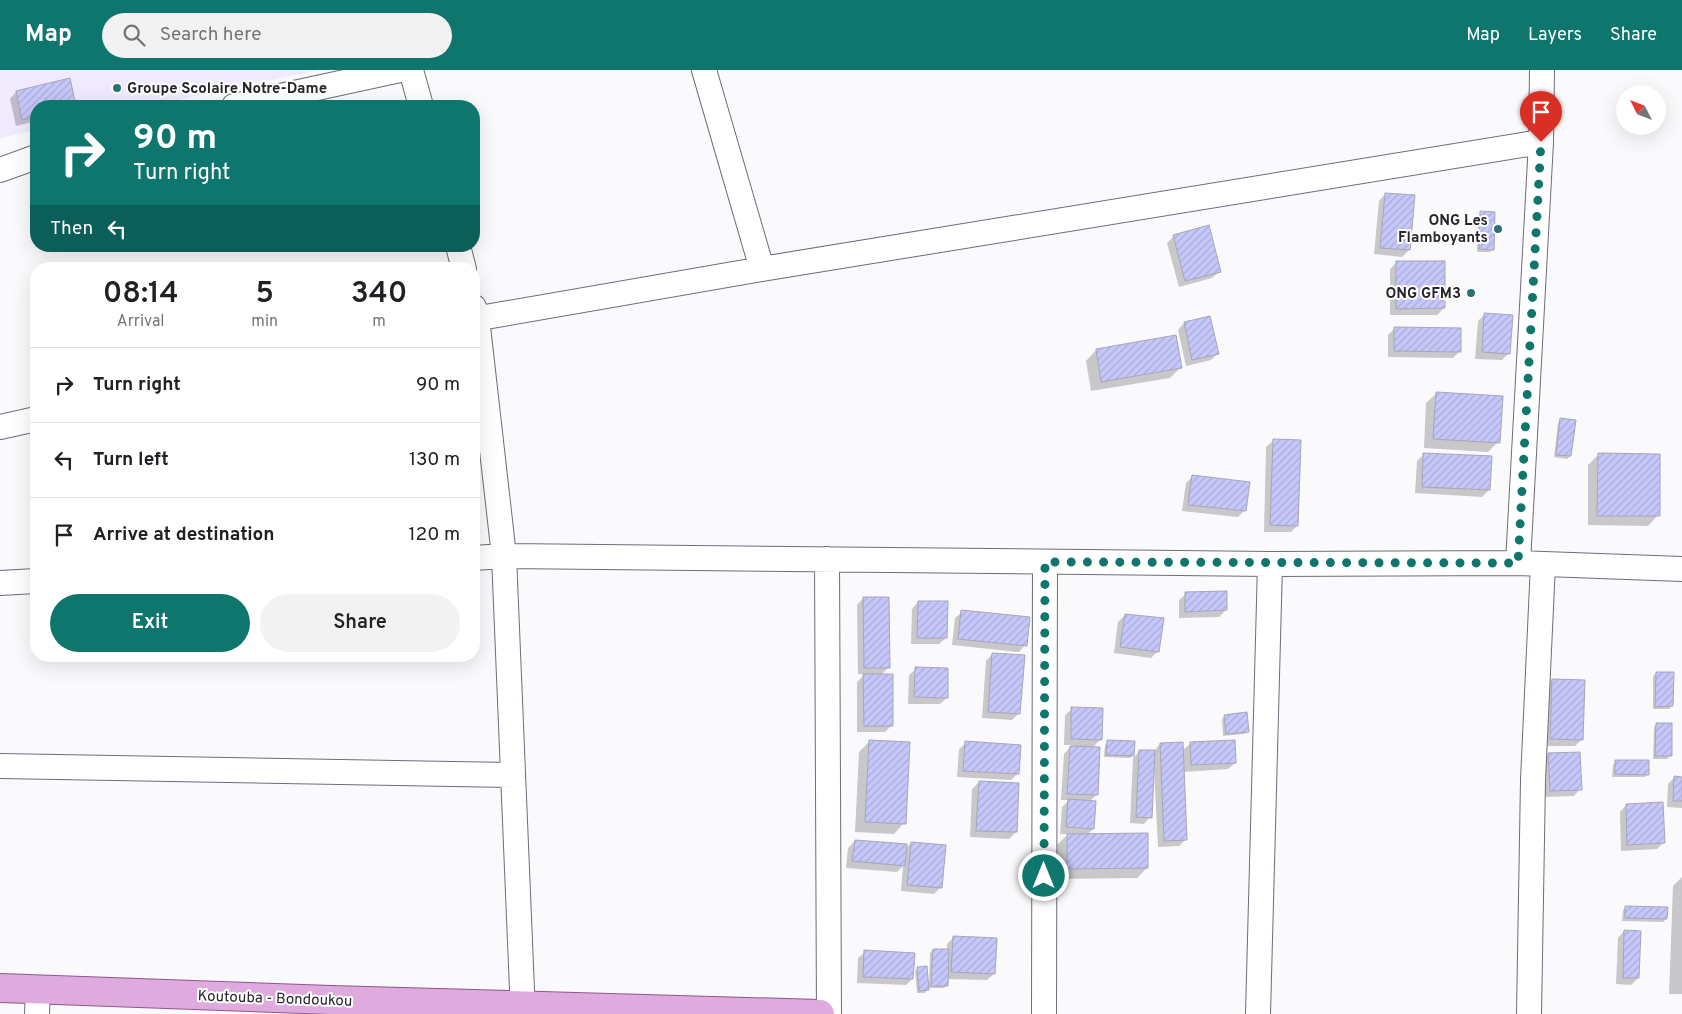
<!DOCTYPE html>
<style>
:root{--surface:#fff;--page:#f2f2f2;--text:#202124;--muted:#757577;--line:#e0e0e0;--accent:#0f766e}
body{margin:0;font-family:Overpass,sans-serif;background:var(--page);color:var(--text);height:100vh;display:flex;flex-direction:column;font-size:19px;white-space:nowrap}
*{box-sizing:border-box;margin:0}
p{font-size:16px;color:var(--muted)}
.icon{flex:none;width:28px;height:28px;fill:none;stroke:currentColor;stroke-width:2;stroke-linecap:round;stroke-linejoin:round}
.map{position:relative;flex:1;overflow:hidden}
.sheet{position:absolute;left:30px;top:192px;width:450px;height:400px;display:flex;flex-direction:column;background:var(--surface);border-radius:20px;box-shadow:0 5px 20px #0002}
.sheet>*{flex:none}
.top-card{position:absolute;left:30px;top:30px;width:450px;height:152px;border-radius:20px;box-shadow:0 5px 20px #0002;background:#0f766e;color:#fff;overflow:hidden}
.needle{width:32px;rotate:312deg}
.fabs{position:absolute;left:1616px;top:15px;display:grid;gap:10px}
.fabs a{display:grid;place-items:center;width:50px;height:50px;border-radius:50%;background:var(--surface);box-shadow:0 5px 20px #0002;font-size:25px}
.pin{position:absolute;display:grid;place-items:center;width:42px;height:42px;color:#fff;margin:-51px -21px;border-radius:50% 50% 50% 0;rotate:-45deg;box-shadow:0 0 5px #0007}
.pin .icon{rotate:45deg}
.me{position:absolute;width:55px;margin:-28px;rotate:0deg;stroke-linejoin:round;filter:drop-shadow(0 0 4px #0008)}
.turn{display:flex;align-items:center;gap:18px;height:105px;padding:0 20px;font-size:22px}
.turn .icon{width:65px;height:65px;stroke-width:2.5}
.turn b{display:block;font-size:35px;line-height:42px}
.then{display:flex;align-items:center;height:48px;padding:0 20px;background:#0003;gap:10px;font-size:19px}
.eta{display:flex;justify-content:space-evenly;align-items:center;height:85px;text-align:center}
.eta b{font-size:30px;font-weight:600;line-height:35px}
.primary-button{display:flex;gap:10px;margin-top:auto;padding:10px 20px}
.primary-button a{flex:1;height:58px;border-radius:30px;background:var(--accent);color:#fff;font-size:20px;font-weight:600;line-height:58px;text-align:center}
.primary-button a+a{background:var(--page);color:var(--text)}
ul{padding:0;list-style:none}
li{display:flex;align-items:center;gap:15px;height:75px;padding:0 20px;border-top:1px solid var(--line)}
li div{flex:1}
li b{display:block;font-size:19px}
li em{font-style:normal}
header{display:flex;align-items:center;gap:30px;box-sizing:border-box;height:70px;padding:0 25px;background:var(--accent);color:#fff}
header strong{font-size:24px}
nav{display:flex;gap:28px;margin-inline-start:auto;font-size:18px}
.search{width:350px;height:45px;background:var(--page);display:flex;align-items:center;gap:12px;box-sizing:border-box;padding:0 18px;border-radius:28px;color:var(--muted);font-size:19px}
.map>svg:first-child{display:block}
.built{fill:#f1e9fd}
.shadow{fill:#0003}
.building{fill:url(#building-hatch);stroke:#a6a6b8}
.lines{fill:none;stroke-linecap:round;stroke-linejoin:round}
.minor-casing{stroke:#716a7a;stroke-width:26}
.major-casing{stroke:#905691;stroke-width:30}
.minor{stroke:#fff;stroke-width:24}
.major{stroke:#dfaade;stroke-width:28}
.route{stroke:#0f766e;stroke-width:9;stroke-dasharray:0 16.2}
.poi-dot{fill:#297376;stroke:#fff;stroke-width:2}
.labels{text-anchor:middle;stroke-width:4;stroke-linejoin:round;paint-order:stroke}
.poi-label{font-size:15px;font-weight:bold;fill:#27242a;stroke:#fff;text-anchor:end}
.street-label{font-size:15px;fill:#27242a;stroke:#fff}
</style>
<header>
<strong>Map</strong>
<div class="search"><svg class="icon" aria-label="search" viewBox="0 0 24 24"><circle cx="10" cy="10" r="6"/><path d="M15 15l6 6"/></svg>Search here</div>
<nav><a>Map</a><a>Layers</a><a>Share</a></nav>
</header>
<div class="map">
<svg width="1682" height="944" viewBox="0 0 1682 944">
<defs>
<pattern id="building-hatch" width="6" height="6" patternUnits="userSpaceOnUse" patternTransform="scale(1.25)"><rect width="6" height="6" fill="#c6c7fa"/><path d="M-1 1l2-2M0 6l6-6M5 7l2-2" fill="none" stroke="#aaabd6"/></pattern>
</defs>
<rect width="100%" height="100%" fill="#faf9fc"/>
<path class="built" d="M 0,0 L 318,0 L 149,36 L 36,36 L 36,60 L 0,68 Z"/>
<path class="shadow" d="M 69,10 L 75,36 L 36,36 L 36,51 L 16,56 L 10,29 L 16,22 Z
M 1385,124 L 1409,180 L 1402,187 L 1374,184 L 1379,131 Z
M 1481,143 L 1493,179 L 1490,182 L 1477,182 L 1478,146 Z
M 1174,166 L 1219,202 L 1212,208 L 1179,217 L 1167,173 Z
M 1397,192 L 1444,238 L 1437,245 L 1390,245 L 1390,199 Z
M 1485,244 L 1509,283 L 1502,290 L 1475,289 L 1478,251 Z
M 1184,253 L 1218,283 L 1211,290 L 1186,296 L 1178,260 Z
M 1395,258 L 1459,282 L 1453,288 L 1388,287 L 1388,265 Z
M 1096,280 L 1180,298 L 1170,308 L 1091,321 L 1086,291 Z
M 1437,323 L 1498,372 L 1488,382 L 1424,378 L 1426,333 Z
M 1561,349 L 1570,386 L 1567,389 L 1554,387 L 1558,353 Z
M 1273,371 L 1297,456 L 1291,462 L 1264,462 L 1266,377 Z
M 1424,384 L 1489,420 L 1482,427 L 1415,423 L 1417,391 Z
M 1598,385 L 1658,445 L 1648,456 L 1588,455 L 1588,395 Z
M 1192,407 L 1245,440 L 1238,447 L 1182,441 L 1186,413 Z
M 1186,524 L 1226,540 L 1219,547 L 1179,548 L 1179,530 Z
M 863,528 L 889,597 L 881,605 L 892,655 L 885,662 L 857,662 L 857,612 L 865,604 L 858,604 L 857,535 Z
M 918,532 L 946,568 L 939,574 L 911,574 L 912,539 Z
M 962,542 L 1025,575 L 1019,582 L 952,575 L 955,548 Z
M 1125,545 L 1158,581 L 1151,588 L 1114,583 L 1118,552 Z
M 992,584 L 1019,643 L 1012,650 L 982,648 L 986,591 Z
M 916,599 L 947,628 L 940,634 L 908,634 L 909,605 Z
M 1656,603 L 1672,636 L 1669,639 L 1653,639 L 1653,606 Z
M 1552,610 L 1582,669 L 1575,676 L 1544,676 L 1545,617 Z
M 1072,639 L 1101,669 L 1092,678 L 1097,724 L 1089,732 L 1093,759 L 1087,765 L 1147,798 L 1137,808 L 1057,809 L 1057,775 L 1068,764 L 1060,764 L 1062,737 L 1069,730 L 1061,730 L 1064,684 L 1072,675 L 1064,675 L 1065,645 Z
M 1225,646 L 1248,661 L 1244,664 L 1223,666 L 1222,649 Z
M 1657,654 L 1670,686 L 1667,689 L 1653,689 L 1654,657 Z
M 870,671 L 904,753 L 894,764 L 855,762 L 859,682 Z
M 1108,672 L 1133,685 L 1130,688 L 1104,687 L 1105,675 Z
M 966,673 L 1018,703 L 1011,710 L 957,707 L 959,679 Z
M 1191,673 L 1235,693 L 1228,699 L 1183,702 L 1186,769 L 1179,776 L 1158,777 L 1154,699 L 1152,699 L 1150,747 L 1144,754 L 1130,753 L 1133,688 L 1140,681 L 1153,682 L 1160,674 L 1182,681 Z
M 1549,684 L 1580,719 L 1574,726 L 1544,727 L 1542,691 Z
M 1616,692 L 1648,704 L 1645,707 L 1612,707 L 1613,695 Z
M 1675,707 L 1682,708 L 1682,738 L 1667,737 L 1668,714 Z
M 979,712 L 1016,762 L 1009,769 L 970,767 L 972,719 Z
M 1626,735 L 1663,773 L 1657,779 L 1621,781 L 1620,742 Z
M 855,771 L 905,779 L 911,773 L 940,818 L 934,824 L 901,821 L 903,796 L 897,802 L 846,798 L 848,778 Z
M 1682,807 L 1682,924 L 1669,924 L 1673,816 Z
M 1626,837 L 1666,849 L 1663,852 L 1622,851 L 1623,840 Z
M 1624,861 L 1638,908 L 1631,915 L 1616,914 L 1618,868 Z
M 954,867 L 994,904 L 987,910 L 947,909 L 947,915 L 944,918 L 928,918 L 925,923 L 917,923 L 915,901 L 918,898 L 927,913 L 929,913 L 930,883 L 933,880 L 947,880 L 947,874 Z
M 865,882 L 912,909 L 906,915 L 857,913 L 858,888 Z"/>
<path class="building" d="M 70,8 L 76,36 L 36,36 L 36,46 L 22,50 L 16,21 Z
M 1385,123 L 1415,125 L 1410,180 L 1380,178 Z
M 1480,141 L 1495,142 L 1494,180 L 1479,179 Z
M 1209,155 L 1221,202 L 1185,211 L 1173,165 Z
M 1396,191 L 1445,191 L 1445,238 L 1396,239 Z
M 1484,243 L 1513,245 L 1510,284 L 1482,282 Z
M 1210,246 L 1219,284 L 1192,290 L 1184,252 Z
M 1394,257 L 1461,258 L 1461,282 L 1394,281 Z
M 1176,265 L 1182,298 L 1101,312 L 1096,279 Z
M 1436,322 L 1503,326 L 1500,373 L 1433,369 Z
M 1560,348 L 1576,350 L 1571,386 L 1556,385 Z
M 1273,369 L 1301,370 L 1298,456 L 1270,455 Z
M 1423,383 L 1492,386 L 1490,420 L 1422,417 Z
M 1598,383 L 1660,384 L 1660,446 L 1597,446 Z
M 1192,405 L 1250,412 L 1246,441 L 1188,435 Z
M 1227,521 L 1227,540 L 1185,542 L 1185,522 Z
M 863,527 L 889,527 L 890,598 L 864,598 Z
M 918,531 L 948,531 L 947,568 L 917,568 Z
M 961,540 L 1030,547 L 1027,576 L 958,569 Z
M 1125,544 L 1164,548 L 1159,582 L 1120,577 Z
M 992,583 L 1025,585 L 1020,644 L 988,642 Z
M 915,597 L 948,598 L 948,628 L 914,627 Z
M 1656,602 L 1674,602 L 1673,636 L 1655,637 Z
M 863,604 L 893,604 L 893,656 L 864,656 Z
M 1552,609 L 1585,610 L 1583,670 L 1550,669 Z
M 1071,637 L 1103,638 L 1102,670 L 1071,669 Z
M 1247,642 L 1249,662 L 1226,664 L 1224,645 Z
M 1656,653 L 1672,653 L 1672,686 L 1655,686 Z
M 869,670 L 910,672 L 906,754 L 865,752 Z
M 1107,670 L 1135,671 L 1134,686 L 1106,685 Z
M 1235,670 L 1236,693 L 1191,695 L 1190,672 Z
M 965,671 L 1021,675 L 1019,704 L 963,701 Z
M 1183,672 L 1187,770 L 1164,771 L 1160,673 Z
M 1070,676 L 1100,677 L 1098,725 L 1067,724 Z
M 1139,680 L 1155,680 L 1152,748 L 1136,747 Z
M 1580,682 L 1582,720 L 1550,721 L 1548,683 Z
M 1615,690 L 1649,690 L 1649,705 L 1615,704 Z
M 1674,706 L 1682,707 L 1682,731 L 1673,731 Z
M 979,711 L 1019,713 L 1017,762 L 976,761 Z
M 1068,729 L 1096,731 L 1094,759 L 1066,757 Z
M 1663,732 L 1665,773 L 1627,775 L 1626,734 Z
M 1148,763 L 1148,798 L 1067,799 L 1067,764 Z
M 855,770 L 907,774 L 905,796 L 852,791 Z
M 911,772 L 946,775 L 942,818 L 907,815 Z
M 1625,836 L 1668,837 L 1667,849 L 1625,848 Z
M 1624,860 L 1641,861 L 1639,908 L 1623,908 Z
M 953,866 L 997,868 L 995,904 L 951,902 Z
M 933,879 L 949,879 L 948,916 L 931,916 Z
M 864,880 L 915,883 L 913,909 L 863,907 Z
M 927,896 L 929,920 L 919,921 L 917,897 Z"/>
<g class="lines">
<g class="minor-casing">
<path id="minor" d="M 411,0 L 421,36
M 704,0 L 762,199
M 234,36 L 400,0
M 0,100 L 36,87
M 458,176 L 464,199
M 474,237 L 477,248 L 504,486 L 523,944
M 474,249 L 762,199 L 1541,72
M 0,357 L 36,349
M 474,488 L 504,486 L 1270,494 L 1518,493 L 1682,499
M 827,489 L 829,944
M 1518,493 L 1541,72 L 1542,0
M 0,513 L 36,511
M 0,696 L 513,705
M 37,944 L 38,919
M 1044,944 L 1045,492
M 1258,944 L 1270,494
M 1529,944 L 1533,710 L 1543,494"/>
</g>
<g class="major-casing">
<path id="major" d="M 0,918 L 331,930 L 820,944"/>
</g>
<use href="#minor" class="minor"/>
<use href="#major" class="major"/>
</g>
<g class="lines">
<path class="route" d="M 1044,806 L 1045,492 L 1518,493 L 1541,72"/>
</g>
<g class="poi-dot">
<circle cx="117" cy="18" r="5"/>
<circle cx="1498" cy="159" r="5"/>
<circle cx="1471" cy="223" r="5"/>
</g>
<g class="labels">
<g class="poi-label">
<text x="127" y="23" text-anchor="start">Groupe Scolaire Notre-Dame</text>
<text x="1488" y="155">ONG Les<tspan x="1488" dy="17">Flamboyants</tspan></text>
<text x="1461" y="228">ONG GFM3</text>
</g>
<g class="street-label">
<text transform="translate(275 928) rotate(2)" y="5">Koutouba - Bondoukou</text>
</g>
</g>
</svg>
<div class="fabs">
<a><svg class="needle" viewBox="-14 -14 28 28"><path d="M0-13l5 13h-10z" fill="#e53935"/><path d="M0 13l5-13h-10z" fill="#757577"/></svg></a>
</div>
<div class="pin" style="left:1541px;top:72px;background:#d93025"><svg class="icon" aria-label="arrive" viewBox="0 0 24 24"><path d="M6 21V4h12l-3 4 3 4H6"/></svg></div>
<svg class="me" style="left:1044px;top:806px" viewBox="-20 -20 40 40"><circle r="17" fill="#0f766e" stroke="#fff" stroke-width="3"/><path d="M0-11L8 9 0 5-8 9z" fill="#fff"/></svg>
<div class="top-card">
<div class="turn"><svg class="icon" aria-label="right" viewBox="0 0 24 24"><path d="M7 20v-9h11M14 6l5 5-5 5"/></svg><div><b>90 m</b>Turn right</div></div>
<div class="then">Then<svg class="icon" aria-label="left" viewBox="0 0 24 24"><path d="M17 20v-9H6M10 6l-5 5 5 5"/></svg></div>
</div>
<section class="sheet">
<div class="eta">
<div><b>08:14</b><p>Arrival</p></div>
<div><b>5</b><p>min</p></div>
<div><b>340</b><p>m</p></div>
</div>
<ul>
<li><svg class="icon" aria-label="right" viewBox="0 0 24 24"><path d="M7 20v-9h11M14 6l5 5-5 5"/></svg><div><b>Turn right</b></div><em>90 m</em></li>
<li><svg class="icon" aria-label="left" viewBox="0 0 24 24"><path d="M17 20v-9H6M10 6l-5 5 5 5"/></svg><div><b>Turn left</b></div><em>130 m</em></li>
<li><svg class="icon" aria-label="arrive" viewBox="0 0 24 24"><path d="M6 21V4h12l-3 4 3 4H6"/></svg><div><b>Arrive at destination</b></div><em>120 m</em></li>
</ul>
<div class="primary-button"><a>Exit</a><a>Share</a></div>
</section>
</div>
